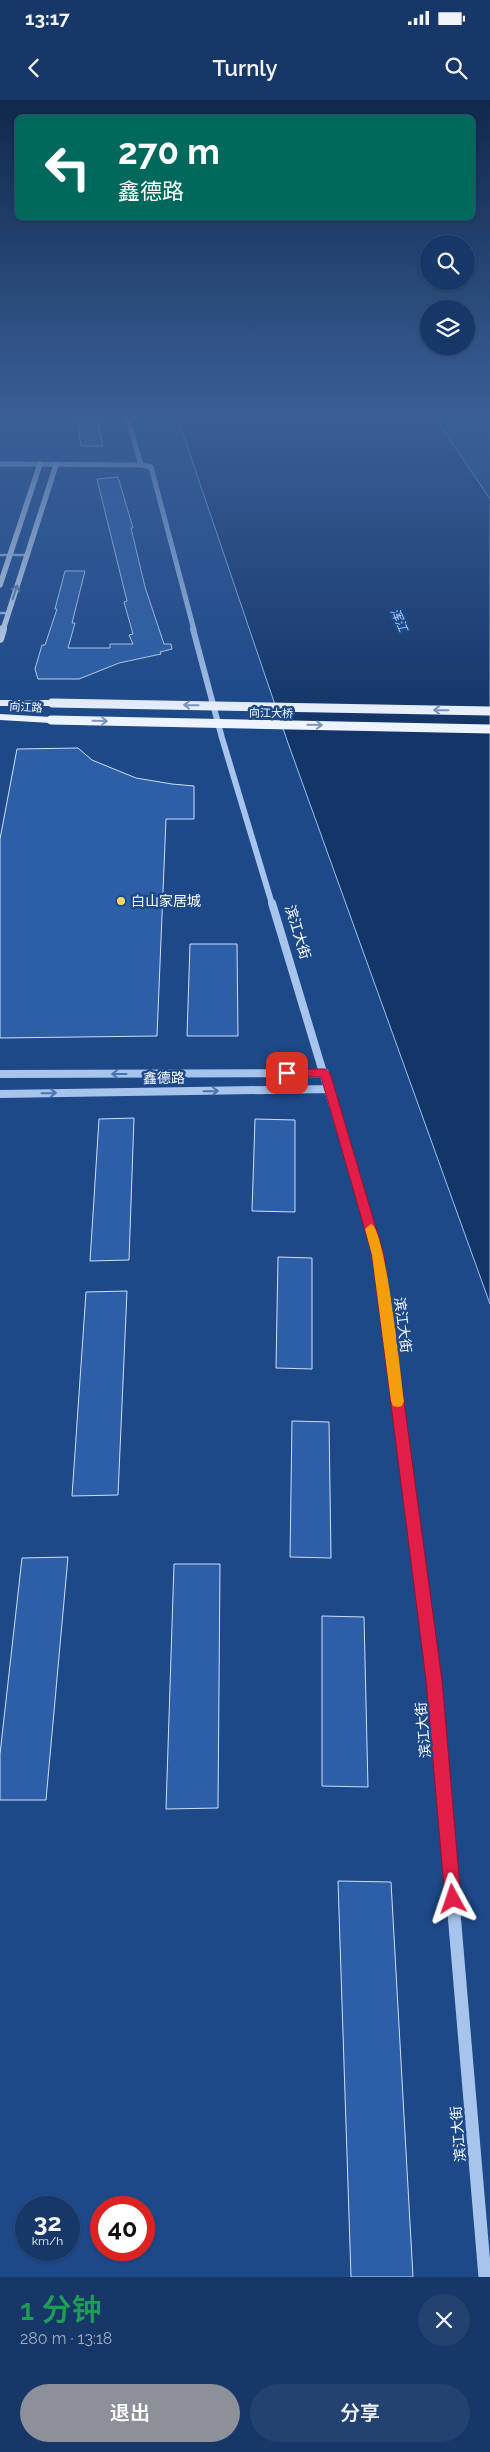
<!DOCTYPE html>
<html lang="zh">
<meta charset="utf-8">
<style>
:root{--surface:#163767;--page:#234270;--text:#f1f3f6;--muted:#9eacc0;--line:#35517b;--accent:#8c9099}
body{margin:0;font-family:Raleway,"Noto Sans SC",sans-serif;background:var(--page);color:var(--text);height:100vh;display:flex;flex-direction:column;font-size:19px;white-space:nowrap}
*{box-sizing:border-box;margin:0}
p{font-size:16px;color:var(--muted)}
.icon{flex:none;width:28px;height:28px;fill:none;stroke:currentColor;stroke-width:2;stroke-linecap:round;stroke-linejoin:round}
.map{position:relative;height:2177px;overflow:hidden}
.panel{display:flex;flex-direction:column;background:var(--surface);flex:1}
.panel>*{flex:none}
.banner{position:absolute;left:15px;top:15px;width:460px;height:105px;border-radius:8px;box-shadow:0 1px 4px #0004,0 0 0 1px var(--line);background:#00695c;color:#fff;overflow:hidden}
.fabs{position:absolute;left:420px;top:135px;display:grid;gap:10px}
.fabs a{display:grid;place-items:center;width:55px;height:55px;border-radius:50%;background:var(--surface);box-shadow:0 1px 4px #0004,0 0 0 1px var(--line);font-size:25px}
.speed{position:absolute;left:15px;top:2096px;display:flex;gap:10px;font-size:25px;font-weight:700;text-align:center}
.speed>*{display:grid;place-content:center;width:65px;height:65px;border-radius:50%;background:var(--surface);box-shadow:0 1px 4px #0004,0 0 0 1px var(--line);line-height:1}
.speed small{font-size:12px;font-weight:400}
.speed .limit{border:8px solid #d22;background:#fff;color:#111}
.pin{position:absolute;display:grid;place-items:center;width:42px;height:42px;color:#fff;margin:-21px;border-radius:10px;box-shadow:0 2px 8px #0006}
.me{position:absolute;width:55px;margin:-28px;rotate:355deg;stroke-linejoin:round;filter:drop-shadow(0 0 4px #0008)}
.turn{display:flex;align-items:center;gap:18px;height:105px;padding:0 20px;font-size:22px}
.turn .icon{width:65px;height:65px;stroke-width:2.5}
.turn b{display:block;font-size:35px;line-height:42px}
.round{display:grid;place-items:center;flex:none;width:52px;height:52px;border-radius:26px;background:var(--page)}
.summary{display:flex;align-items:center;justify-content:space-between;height:85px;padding:0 20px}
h1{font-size:30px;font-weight:600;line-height:38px;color:#1e9e55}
.cta{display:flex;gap:10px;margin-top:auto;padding:10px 20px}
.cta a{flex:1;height:58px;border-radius:30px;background:var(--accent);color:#fff;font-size:20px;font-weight:600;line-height:58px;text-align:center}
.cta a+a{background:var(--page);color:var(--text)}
.status{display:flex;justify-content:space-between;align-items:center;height:35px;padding:0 25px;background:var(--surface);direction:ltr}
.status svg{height:14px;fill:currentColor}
header{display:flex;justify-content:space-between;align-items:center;height:65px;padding:0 20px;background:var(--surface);font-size:22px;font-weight:600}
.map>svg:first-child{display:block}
.water{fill:#143568;stroke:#9bbfed}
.building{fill:#2c5fa7;stroke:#cddff9}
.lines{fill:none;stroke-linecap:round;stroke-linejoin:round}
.minor{stroke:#a7c4ec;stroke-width:2.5}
.tertiary-far4{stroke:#a7c4ec;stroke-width:5}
.tertiary-far3{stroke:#a7c4ec;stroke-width:6}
.tertiary-far2{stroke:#a7c4ec;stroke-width:8}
.tertiary-far1{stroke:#a7c4ec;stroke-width:11}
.tertiary{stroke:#a7c4ec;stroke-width:13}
.secondary-far1{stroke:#d4e3f9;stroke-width:5.5}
.secondary{stroke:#d4e3f9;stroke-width:8}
.primary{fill:#edf3ff;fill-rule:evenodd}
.primary-bridge{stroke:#edf3ff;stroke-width:9}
.oneway{stroke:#6687b6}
.oneway2{stroke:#7b96be}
.oneway3{stroke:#4d74ac}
.route{fill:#e11d48;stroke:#92132f}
.slow{fill:#f59e0b}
.poi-dot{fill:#fbd566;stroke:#1d4989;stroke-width:2}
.labels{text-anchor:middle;stroke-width:5;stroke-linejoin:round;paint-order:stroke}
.far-street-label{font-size:11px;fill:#fff;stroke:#1d4989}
.far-water-label{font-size:12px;font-style:italic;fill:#b3cef3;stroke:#1d4989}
.poi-label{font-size:14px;fill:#fff;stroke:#1d4989;text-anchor:start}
.street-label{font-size:14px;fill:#fff;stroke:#1d4989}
</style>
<div class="status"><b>13:17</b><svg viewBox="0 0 49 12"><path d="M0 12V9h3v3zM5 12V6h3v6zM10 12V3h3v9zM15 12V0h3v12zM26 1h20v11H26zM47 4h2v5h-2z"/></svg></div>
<header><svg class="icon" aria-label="back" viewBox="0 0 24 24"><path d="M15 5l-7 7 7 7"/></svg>Turnly<svg class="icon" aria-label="search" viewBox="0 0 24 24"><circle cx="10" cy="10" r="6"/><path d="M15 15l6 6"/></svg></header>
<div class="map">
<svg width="490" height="2177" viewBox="0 0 490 2177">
<rect width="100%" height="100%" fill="#1d4989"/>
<path class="water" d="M 177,316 L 434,316 L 490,399 L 490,1204 L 288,643 Z"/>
<path class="building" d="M 77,316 L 96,316 L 103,346 L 81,346 Z
M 118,377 L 133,428 L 131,428 L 145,487 L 164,544 L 171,544 L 172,549 L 160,552 L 161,554 L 119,563 L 79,579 L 38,579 L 35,569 L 42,545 L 45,545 L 57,509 L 55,509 L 65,471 L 85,471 L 72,523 L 75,523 L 68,548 L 110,548 L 110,544 L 133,544 L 129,535 L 133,534 L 124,502 L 127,501 L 97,379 Z
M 78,648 L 92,660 L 136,678 L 172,684 L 194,686 L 194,719 L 166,719 L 157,936 L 0,938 L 0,739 L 17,649 Z
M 190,844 L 237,844 L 238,936 L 187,936 Z
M 134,1018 L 129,1160 L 90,1161 L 99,1019 Z
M 255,1019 L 295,1020 L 295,1112 L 252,1111 Z
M 278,1157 L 312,1158 L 312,1269 L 276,1268 Z
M 127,1191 L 118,1395 L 72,1396 L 86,1192 Z
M 292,1321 L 329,1322 L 331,1458 L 290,1457 Z
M 68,1457 L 46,1700 L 0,1700 L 0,1654 L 22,1458 Z
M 174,1464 L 220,1464 L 218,1708 L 166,1709 Z
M 322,1516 L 364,1517 L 368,1687 L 322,1686 Z
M 338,1781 L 391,1782 L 413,2177 L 351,2177 Z"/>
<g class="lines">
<path class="minor" d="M 0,455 L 26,455
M 0,513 L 8,513"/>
<path class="tertiary-far4" d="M 127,316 L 141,365 L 151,367 L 194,530
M 0,364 L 141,365"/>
<path class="tertiary-far3" d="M 193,529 L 222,638 L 272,804"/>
<path class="tertiary-far2" d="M 272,803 L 378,1155
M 0,974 L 325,973
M 0,994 L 329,989"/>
<path class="tertiary-far1" d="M 378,1153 L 436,1603"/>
<path class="tertiary" d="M 436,1602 L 485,2177"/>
<path class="secondary-far1" d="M 0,485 L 40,364
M 3,530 L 56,365"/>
<path class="secondary" d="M 0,539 L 3,529"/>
<path class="primary" d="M 0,600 L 52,600 L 56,603 L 52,606 L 0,606 Z
M 0,614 L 51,617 L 55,620 L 51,623 L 0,620 Z"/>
<path class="primary-bridge" d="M 52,603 L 490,611
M 51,620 L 490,629"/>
</g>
<defs><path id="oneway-shaft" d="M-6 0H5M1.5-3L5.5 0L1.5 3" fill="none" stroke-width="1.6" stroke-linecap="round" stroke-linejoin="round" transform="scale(1.25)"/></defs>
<use class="oneway" href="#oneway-shaft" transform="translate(15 492) rotate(-72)"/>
<g class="oneway2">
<use href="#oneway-shaft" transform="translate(191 605) rotate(-179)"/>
<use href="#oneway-shaft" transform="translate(441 610) rotate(-179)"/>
<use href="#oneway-shaft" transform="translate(100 621) rotate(1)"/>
<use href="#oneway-shaft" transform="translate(315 625) rotate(1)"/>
</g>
<g class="oneway3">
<use href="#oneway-shaft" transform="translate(119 974) rotate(180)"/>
<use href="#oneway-shaft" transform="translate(211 991) rotate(-1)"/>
<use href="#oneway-shaft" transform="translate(49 993) rotate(-1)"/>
</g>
<linearGradient id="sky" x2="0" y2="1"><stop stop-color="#10284b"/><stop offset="0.51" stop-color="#3a5f97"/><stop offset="1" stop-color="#3a5f97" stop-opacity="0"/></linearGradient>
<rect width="490" height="620" fill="url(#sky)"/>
<path class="route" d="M 287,969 L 325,969 L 330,973 L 384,1155 L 442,1580 L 461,1799 L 459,1805 L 453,1807 L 447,1805 L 445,1799 L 426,1580 L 372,1155 L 321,977 L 283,976 L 281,973 Z"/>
<path class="slow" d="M 371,1124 C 386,1129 401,1278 404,1301 L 402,1306 L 398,1307 L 393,1306 L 391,1301 L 372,1155 L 365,1129 Z"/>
<circle class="poi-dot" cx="121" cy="801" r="5"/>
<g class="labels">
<g class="far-street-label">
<text transform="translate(26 607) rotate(3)" y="4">向江路</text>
<text transform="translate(271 613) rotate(1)" y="4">向江大桥</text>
</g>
<g class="far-water-label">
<text transform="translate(399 520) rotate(66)" y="4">浑江</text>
</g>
<g class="poi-label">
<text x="131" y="806">白山家居城</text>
</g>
<g class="street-label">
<text transform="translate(298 832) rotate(73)" y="5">滨江大街</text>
<text transform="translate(164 978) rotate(-1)" y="5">鑫德路</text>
<text transform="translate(403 1225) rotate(83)" y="5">滨江大街</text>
<text transform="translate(423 1630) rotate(-95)" y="5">滨江大街</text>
<text transform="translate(458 2034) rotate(-95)" y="5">滨江大街</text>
</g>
</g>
</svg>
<div class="fabs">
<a><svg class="icon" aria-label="search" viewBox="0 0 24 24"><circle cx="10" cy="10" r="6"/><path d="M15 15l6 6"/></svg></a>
<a><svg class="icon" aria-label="layers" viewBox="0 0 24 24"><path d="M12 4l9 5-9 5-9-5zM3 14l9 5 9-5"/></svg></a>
</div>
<div class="speed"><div>32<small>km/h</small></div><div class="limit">40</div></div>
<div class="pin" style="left:287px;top:973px;background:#d93025"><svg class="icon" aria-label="arrive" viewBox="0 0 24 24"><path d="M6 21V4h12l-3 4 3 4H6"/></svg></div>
<svg class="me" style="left:453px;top:1799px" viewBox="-20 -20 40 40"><path d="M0-17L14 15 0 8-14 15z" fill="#e11d48" stroke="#fff" stroke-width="4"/></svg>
<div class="banner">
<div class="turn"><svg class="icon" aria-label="left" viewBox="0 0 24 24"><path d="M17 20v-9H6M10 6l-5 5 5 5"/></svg><div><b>270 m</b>鑫德路</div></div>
</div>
</div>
<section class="panel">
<div class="summary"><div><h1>1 分钟</h1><p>280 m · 13:18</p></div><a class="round"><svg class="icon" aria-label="close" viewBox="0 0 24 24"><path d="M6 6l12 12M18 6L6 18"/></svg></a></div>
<div class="cta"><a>退出</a><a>分享</a></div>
</section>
